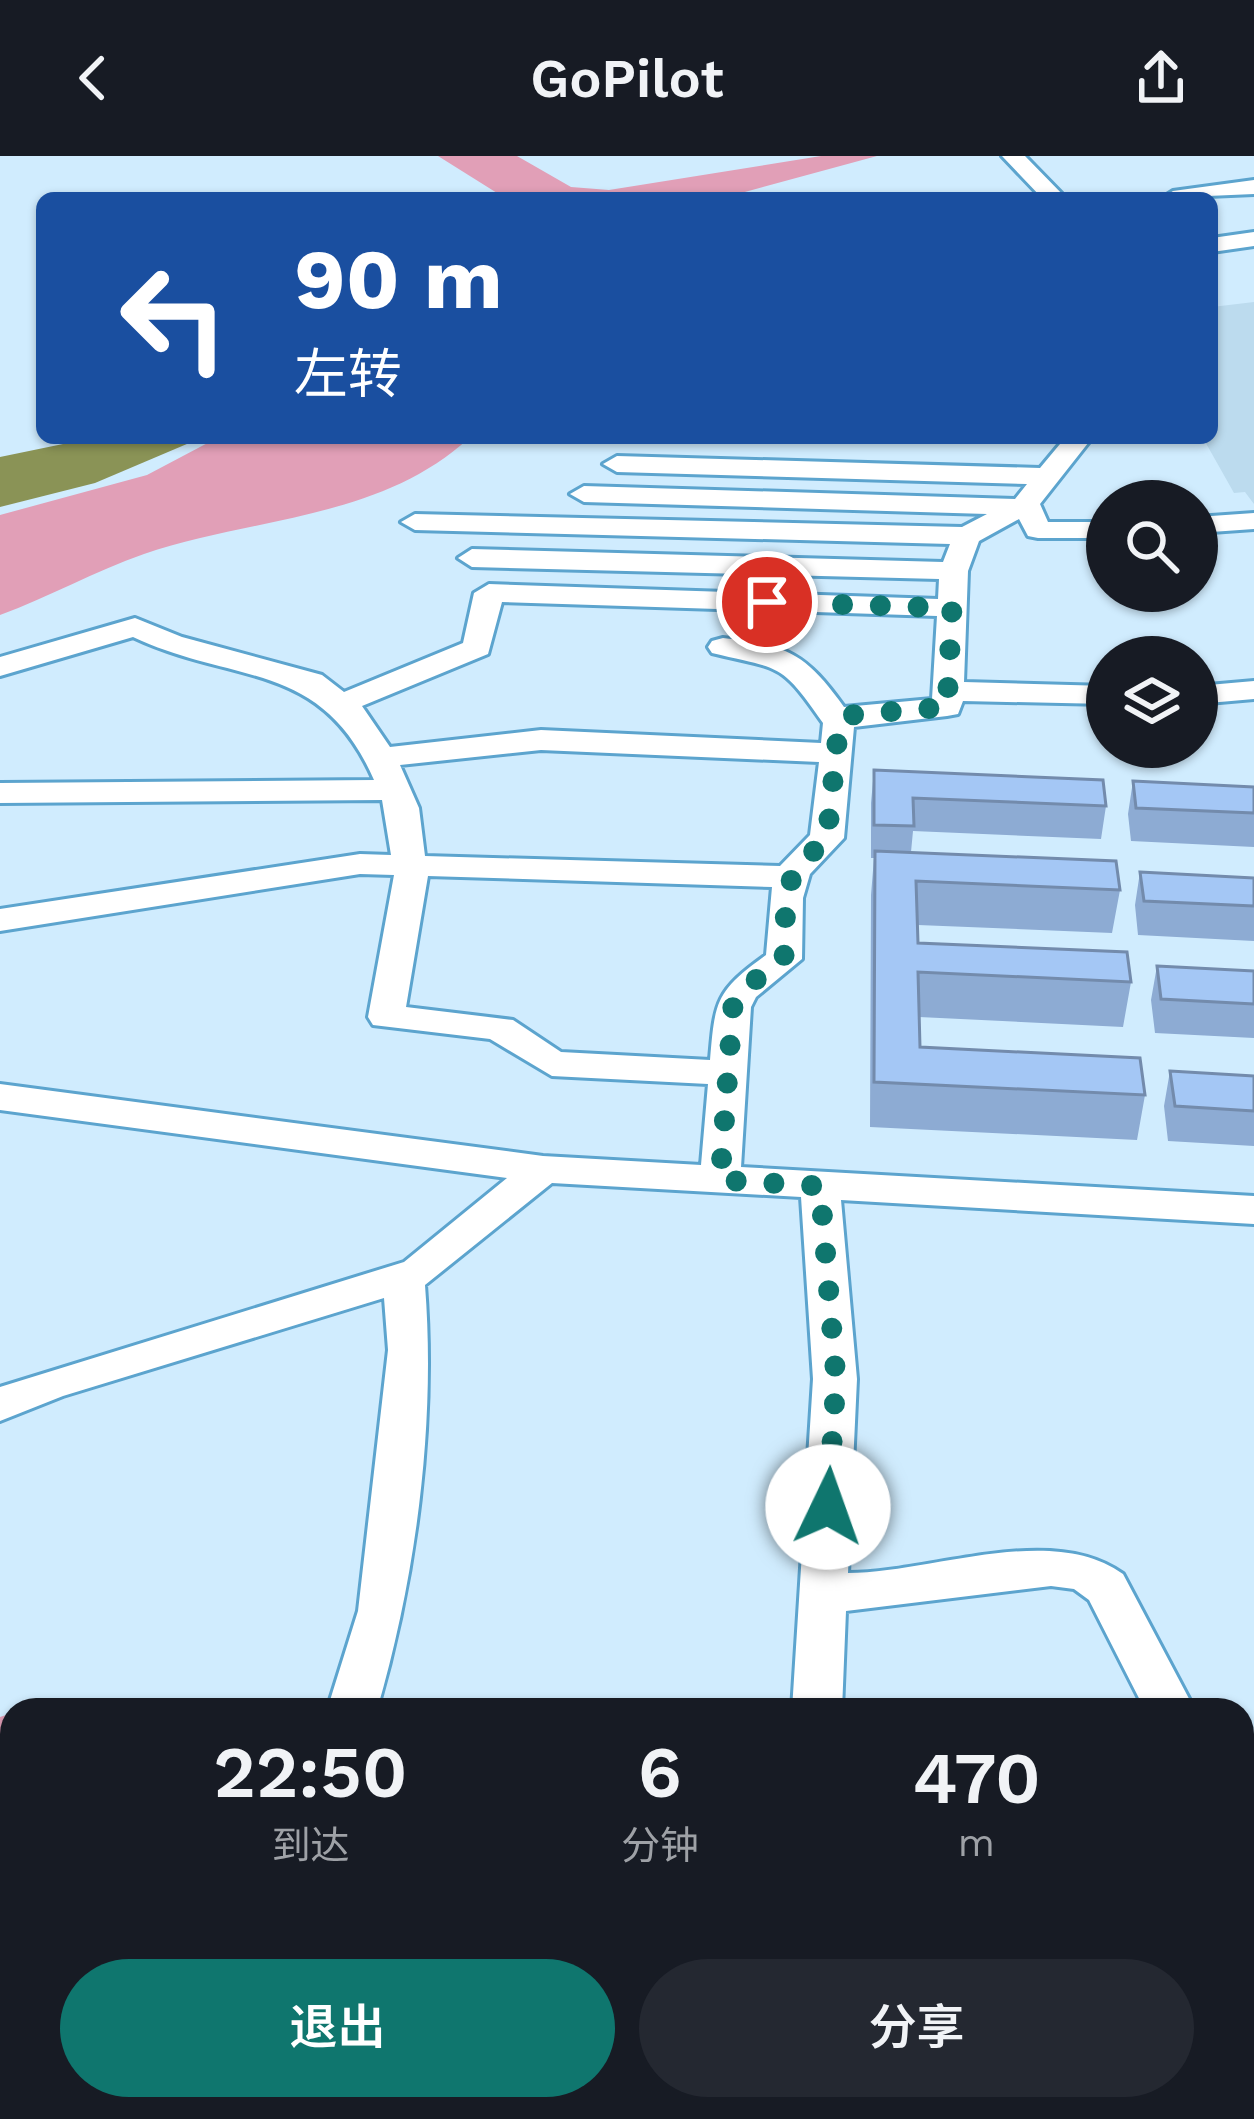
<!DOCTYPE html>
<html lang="zh">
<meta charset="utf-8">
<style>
:root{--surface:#171b24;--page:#242831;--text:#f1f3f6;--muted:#9ea1a6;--accent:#0f766e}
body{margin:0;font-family:"Work Sans","Noto Sans SC",sans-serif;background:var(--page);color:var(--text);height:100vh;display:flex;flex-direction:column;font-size:45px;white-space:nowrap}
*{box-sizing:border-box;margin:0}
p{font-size:39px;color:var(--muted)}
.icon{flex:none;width:66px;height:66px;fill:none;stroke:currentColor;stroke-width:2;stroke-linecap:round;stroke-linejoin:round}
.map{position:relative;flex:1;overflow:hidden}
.drawer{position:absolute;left:0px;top:1542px;width:1254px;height:423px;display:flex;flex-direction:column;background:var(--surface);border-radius:36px 36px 0 0;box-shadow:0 3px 9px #0004}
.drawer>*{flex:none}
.top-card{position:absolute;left:36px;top:36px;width:1182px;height:252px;border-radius:18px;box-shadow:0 3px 9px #0004;background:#1a4fa0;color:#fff;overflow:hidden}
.fabs{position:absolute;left:1086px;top:324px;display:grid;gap:24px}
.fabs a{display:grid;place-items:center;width:132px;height:132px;border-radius:50%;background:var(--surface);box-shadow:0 3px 9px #0004;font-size:60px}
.pin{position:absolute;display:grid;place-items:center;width:102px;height:102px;color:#fff;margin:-51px;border:6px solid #fff;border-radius:50%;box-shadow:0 3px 12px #0007}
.me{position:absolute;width:132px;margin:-66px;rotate:3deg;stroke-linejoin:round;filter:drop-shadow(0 0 9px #0008)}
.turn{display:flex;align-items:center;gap:42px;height:252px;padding:0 60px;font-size:54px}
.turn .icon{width:156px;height:156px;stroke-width:2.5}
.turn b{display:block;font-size:84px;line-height:102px}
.eta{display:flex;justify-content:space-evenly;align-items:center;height:204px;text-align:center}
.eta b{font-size:72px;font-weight:600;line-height:84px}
.cta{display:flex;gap:24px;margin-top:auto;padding:24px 60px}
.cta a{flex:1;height:138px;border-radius:72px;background:var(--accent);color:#fff;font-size:48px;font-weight:600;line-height:138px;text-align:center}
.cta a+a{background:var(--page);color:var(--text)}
header{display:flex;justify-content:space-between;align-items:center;height:156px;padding:0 60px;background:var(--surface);font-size:54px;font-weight:600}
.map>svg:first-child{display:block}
.built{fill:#bcdbee}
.forest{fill:#e19fb7}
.water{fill:#8a9356}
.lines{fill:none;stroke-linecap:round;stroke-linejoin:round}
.minor-casing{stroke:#5ca4ce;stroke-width:6}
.minor{fill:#fff;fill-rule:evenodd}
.wall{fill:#8dabd3}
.building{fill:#a4c7f5;stroke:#738bac;stroke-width:3}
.route{stroke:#0f766e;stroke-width:21;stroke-dasharray:0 37.8}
</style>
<header><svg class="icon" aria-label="back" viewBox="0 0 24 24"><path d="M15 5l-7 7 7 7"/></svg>GoPilot<svg class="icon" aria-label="share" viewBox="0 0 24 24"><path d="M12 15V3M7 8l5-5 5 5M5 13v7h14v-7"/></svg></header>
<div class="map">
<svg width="1254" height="1963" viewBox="0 0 1254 1963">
<rect width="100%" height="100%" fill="#d0ecfe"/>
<path class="built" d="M 1254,146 L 1254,348 L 1245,336 L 1234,337 L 1203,282 L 1212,282 L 1212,151 Z"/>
<path class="forest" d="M 438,0 L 517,0 L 571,31 L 609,34 L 821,0 L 877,0 L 723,42 L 505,42 Z
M 217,282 L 469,282 C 380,364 252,361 144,398 C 95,415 49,441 0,459 L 0,359 L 147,319 Z
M 12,1557 L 12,1953 L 77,1953 L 75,1963 L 0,1963 L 0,1561 Z"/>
<path class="water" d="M 92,282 L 201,282 L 95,327 L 0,351 L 0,301 Z"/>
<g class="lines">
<g class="minor-casing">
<path id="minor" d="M 1002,0 L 1025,0 L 1066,42 L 1042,42 Z
M 1254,24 L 1254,38 L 1162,42 L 1173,35 Z
M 1254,76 L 1254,90 L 1212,96 L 1212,82 Z
M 1065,282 L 1092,282 L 1040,348 L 1048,366 L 1107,366 L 1107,382 L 1038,382 L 1028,380 L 1019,363 L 979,385 L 968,415 L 964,526 L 1107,530 L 1107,548 L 963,545 L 958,558 L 947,560 L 854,571 L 844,682 L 810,718 L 803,742 L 802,803 L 756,841 L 751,851 L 741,1011 L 1254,1040 L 1254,1068 L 841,1044 L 857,1223 L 848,1417 C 931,1417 1052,1366 1123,1418 L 1195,1554 L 1145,1554 L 1089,1444 L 1074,1433 L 1051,1430 L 846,1455 L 842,1554 L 792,1554 L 813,1223 L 801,1041 L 552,1027 L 425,1129 C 436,1269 416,1420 377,1554 L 327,1554 L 358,1455 L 388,1194 L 384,1142 L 63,1240 L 0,1265 L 0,1231 L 404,1106 L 507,1022 L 0,954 L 0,928 L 543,1000 L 701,1009 L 708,928 L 552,920 L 490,883 L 373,869 L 368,861 L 394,719 L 360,718 L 0,775 L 0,753 L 360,698 L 391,699 L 382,644 L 0,647 L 0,627 L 374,624 C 321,503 235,529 133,481 L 0,520 L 0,501 L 135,462 L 182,481 L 322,519 L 344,536 L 463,487 L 474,437 L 489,428 L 938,443 L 939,423 L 472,411 L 458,402 L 472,393 L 943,406 L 950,388 L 415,374 L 401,366 L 415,358 L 962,371 L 987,358 L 584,346 L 570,338 L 584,330 L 1015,343 L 1027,328 L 617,316 L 603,308 L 617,300 L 1040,312 ZM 502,446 L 937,460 L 932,543 L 844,551 C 806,498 788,489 723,482 L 712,485 L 708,491 L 712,497 C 781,514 780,505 823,567 L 821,587 L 541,574 L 390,591 L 362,550 L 488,498 ZM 541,594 L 819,606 L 810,679 L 780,710 L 425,700 L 419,652 L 400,609 ZM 428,720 L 772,731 L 766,799 C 716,835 715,844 710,904 L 561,896 L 513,864 L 406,851 Z
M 1254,357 L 1254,373 L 1197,377 L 1197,361 Z
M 1254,525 L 1254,543 L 1197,548 L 1197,530 Z
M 1242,1671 L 1254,1676 L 1254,1736 L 1242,1732 Z
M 755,1953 L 811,1953 L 810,1963 L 754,1963 Z"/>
</g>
<use href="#minor" class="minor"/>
</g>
<path class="wall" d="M 874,614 L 1106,650 L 1101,683 L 913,675 L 911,696 L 1120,734 L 1112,777 L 918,769 L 918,787 L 1131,826 L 1123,871 L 919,861 L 920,891 L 1145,939 L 1137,984 L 870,971 L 871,739 L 874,702 L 871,702 L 871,647 Z
M 1133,625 L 1254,631 L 1254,691 L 1131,685 L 1128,658 Z
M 1140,716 L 1254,722 L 1254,785 L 1138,779 L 1135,749 Z
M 1157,810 L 1254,815 L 1254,882 L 1155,877 L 1151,844 Z
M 1170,915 L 1254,920 L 1254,990 L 1168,985 L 1164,950 Z"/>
<path class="building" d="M 874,614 L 1103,624 L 1106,650 L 913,642 L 914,670 L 874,669 Z
M 1133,625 L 1254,631 L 1254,657 L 1136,652 Z
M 875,695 L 1116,705 L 1120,734 L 916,725 L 918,787 L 1127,796 L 1131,826 L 918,816 L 920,891 L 1140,902 L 1145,939 L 874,926 Z
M 1140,716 L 1254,722 L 1254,750 L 1144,745 Z
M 1157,810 L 1254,815 L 1254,848 L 1161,843 Z
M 1170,915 L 1254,920 L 1254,955 L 1175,950 Z"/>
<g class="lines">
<path class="route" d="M 767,446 L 952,452 L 947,551 L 850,559 L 839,568 L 827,682 L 794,715 L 786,742 L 784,802 L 740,836 L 733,850 L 720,1024 L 820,1030 L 836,1223 L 828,1351"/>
</g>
</svg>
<div class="fabs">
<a><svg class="icon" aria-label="search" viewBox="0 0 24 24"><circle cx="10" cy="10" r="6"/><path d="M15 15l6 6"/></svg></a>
<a><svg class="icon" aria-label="layers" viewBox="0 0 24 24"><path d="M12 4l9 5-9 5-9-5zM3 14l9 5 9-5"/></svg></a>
</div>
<div class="pin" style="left:767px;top:446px;background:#d93025"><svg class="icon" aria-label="arrive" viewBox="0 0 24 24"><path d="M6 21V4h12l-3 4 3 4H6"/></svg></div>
<svg class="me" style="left:828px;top:1351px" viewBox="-20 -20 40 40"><circle r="19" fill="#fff"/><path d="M0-13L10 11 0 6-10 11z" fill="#0f766e"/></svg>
<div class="top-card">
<div class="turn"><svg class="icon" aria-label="left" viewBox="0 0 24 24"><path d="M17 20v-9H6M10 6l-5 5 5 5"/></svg><div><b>90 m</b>左转</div></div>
</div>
<section class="drawer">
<div class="eta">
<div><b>22:50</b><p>到达</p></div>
<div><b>6</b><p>分钟</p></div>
<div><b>470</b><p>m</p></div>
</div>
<div class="cta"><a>退出</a><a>分享</a></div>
</section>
</div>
